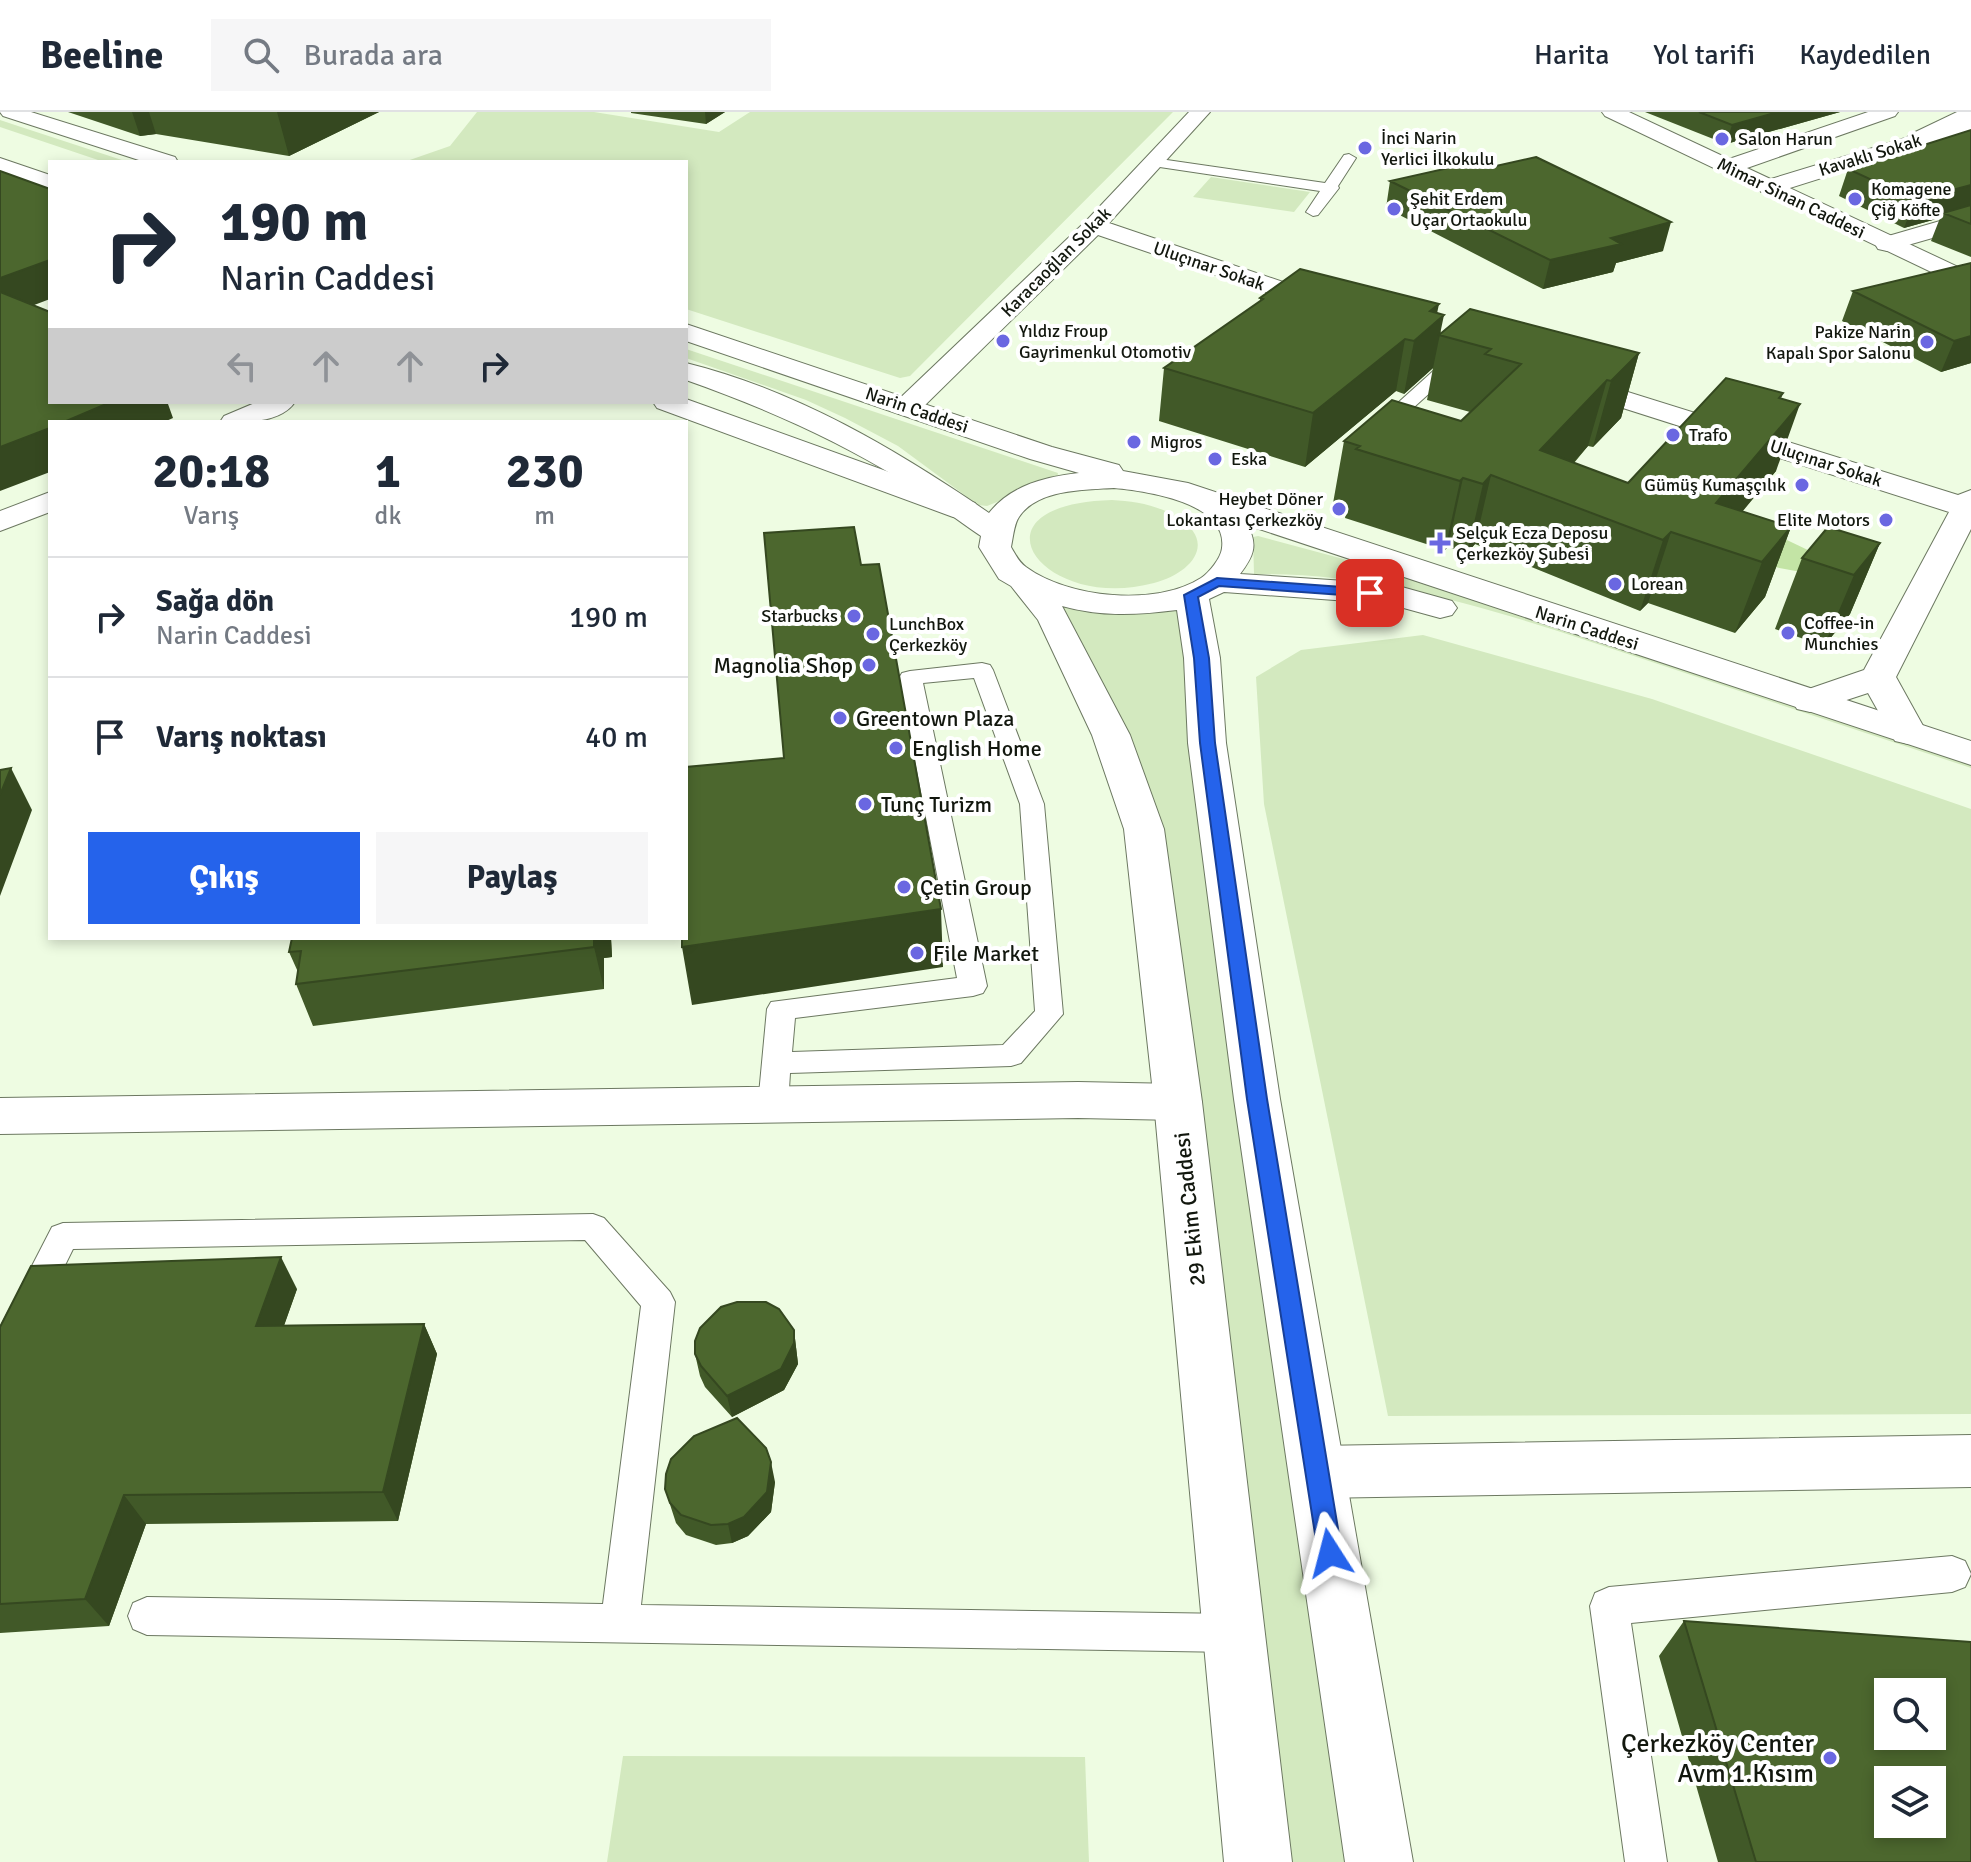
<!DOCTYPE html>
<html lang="tr">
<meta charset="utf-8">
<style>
:root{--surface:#fff;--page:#f6f6f7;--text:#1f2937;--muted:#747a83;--line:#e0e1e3;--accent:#2563eb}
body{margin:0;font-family:Signika,sans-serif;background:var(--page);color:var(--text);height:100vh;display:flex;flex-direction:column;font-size:30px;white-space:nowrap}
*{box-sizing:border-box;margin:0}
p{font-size:26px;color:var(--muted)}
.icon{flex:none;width:44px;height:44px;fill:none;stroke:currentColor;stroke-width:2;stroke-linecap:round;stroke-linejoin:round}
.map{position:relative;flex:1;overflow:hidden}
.panel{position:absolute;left:48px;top:308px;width:640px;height:520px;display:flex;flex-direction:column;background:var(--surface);border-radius:0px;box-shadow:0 4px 12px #0003}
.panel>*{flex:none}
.top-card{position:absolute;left:48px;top:48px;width:640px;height:244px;border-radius:0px;box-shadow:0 4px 12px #0003;background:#fff;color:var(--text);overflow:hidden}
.fabs{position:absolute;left:1874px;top:1566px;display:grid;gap:16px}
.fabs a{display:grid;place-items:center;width:72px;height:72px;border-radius:0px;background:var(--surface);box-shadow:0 4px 12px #0003;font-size:40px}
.pin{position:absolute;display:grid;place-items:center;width:68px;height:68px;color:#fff;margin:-34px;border-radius:16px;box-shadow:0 4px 12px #0006}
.me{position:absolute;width:88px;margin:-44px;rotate:351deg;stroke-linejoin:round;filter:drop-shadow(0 0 6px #0008)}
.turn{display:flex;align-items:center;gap:28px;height:168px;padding:0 40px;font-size:36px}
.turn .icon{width:104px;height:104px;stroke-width:2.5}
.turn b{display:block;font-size:56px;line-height:68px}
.lanes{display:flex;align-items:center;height:76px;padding:0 40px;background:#0003;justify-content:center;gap:40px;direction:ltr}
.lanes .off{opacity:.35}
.eta{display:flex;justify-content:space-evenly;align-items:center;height:136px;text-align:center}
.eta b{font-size:48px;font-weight:700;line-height:56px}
.action{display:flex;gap:16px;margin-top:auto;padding:16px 40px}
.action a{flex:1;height:92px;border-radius:0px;background:var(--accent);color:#fff;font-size:32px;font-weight:700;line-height:92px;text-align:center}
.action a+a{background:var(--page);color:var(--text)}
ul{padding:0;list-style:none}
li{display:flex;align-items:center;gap:24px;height:120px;padding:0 40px;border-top:2px solid var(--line)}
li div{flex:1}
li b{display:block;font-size:30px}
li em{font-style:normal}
header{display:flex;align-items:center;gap:48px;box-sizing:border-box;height:112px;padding:0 40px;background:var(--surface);border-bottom:2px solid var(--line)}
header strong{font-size:38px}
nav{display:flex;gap:44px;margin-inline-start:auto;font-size:28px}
.search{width:560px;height:72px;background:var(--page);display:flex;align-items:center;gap:20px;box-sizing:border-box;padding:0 28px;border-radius:0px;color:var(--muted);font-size:30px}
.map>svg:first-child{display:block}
.green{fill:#d3e9bf}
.water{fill:#c3e4a5}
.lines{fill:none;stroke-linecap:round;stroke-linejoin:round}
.service-casing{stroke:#6c7861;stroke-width:2}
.minor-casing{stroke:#6c7861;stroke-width:2}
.tertiary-casing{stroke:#6c7861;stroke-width:2}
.secondary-casing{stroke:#6c7861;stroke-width:2}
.service{fill:#fff;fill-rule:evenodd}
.minor{fill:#fff;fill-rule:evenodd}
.tertiary{fill:#fff;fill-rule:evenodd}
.secondary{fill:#fff;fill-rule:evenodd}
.wall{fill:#415928}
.shaded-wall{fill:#354820}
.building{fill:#4c672e;stroke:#354820;stroke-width:2;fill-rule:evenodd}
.route{fill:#2563eb;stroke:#184099;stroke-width:2}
.poi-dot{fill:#6a67e1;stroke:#fff;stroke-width:3}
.labels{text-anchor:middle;stroke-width:8;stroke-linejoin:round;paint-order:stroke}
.far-poi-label{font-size:18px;fill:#12170e;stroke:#fff;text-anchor:start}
.far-street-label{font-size:18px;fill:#12170e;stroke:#fff}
.poi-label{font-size:22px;fill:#12170e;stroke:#fff;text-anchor:start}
.street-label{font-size:22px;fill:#12170e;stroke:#fff}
.near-poi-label{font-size:26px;fill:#12170e;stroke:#fff;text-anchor:end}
</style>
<header>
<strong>Beeline</strong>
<div class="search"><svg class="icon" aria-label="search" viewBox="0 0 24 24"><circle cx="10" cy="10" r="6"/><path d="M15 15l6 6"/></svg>Burada ara</div>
<nav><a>Harita</a><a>Yol tarifi</a><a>Kaydedilen</a></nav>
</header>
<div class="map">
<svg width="1971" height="1750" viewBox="0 0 1971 1750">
<rect width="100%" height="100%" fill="#eefce2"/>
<path class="green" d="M 477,0 L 594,0 L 719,20 L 750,0 L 1173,0 L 910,264 L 900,266 L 686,197 L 686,50 L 404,50 L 450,34 Z
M 0,8 L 18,14 L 128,50 L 104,50 L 0,15 Z
M 1211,65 L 1310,80 L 1294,100 L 1193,85 Z
M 686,237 L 1058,361 L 1057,366 L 987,394 L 978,393 L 898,334 L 845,306 L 806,288 L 686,246 Z
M 1112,388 C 1134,389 1157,393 1177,405 C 1219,431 1190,462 1154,471 C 1041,501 963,392 1112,388 Z
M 1258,424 L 1377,456 L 1971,651 L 1971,656 C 1866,621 1760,586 1655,551 C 1525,508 1392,460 1254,462 L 1253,425 Z
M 1058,491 L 1181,493 L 1360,1750 L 1278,1750 L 1158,714 L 1091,548 Z
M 1423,523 L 1652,587 L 1971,697 L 1971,1302 L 1388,1304 L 1264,692 L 1256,565 L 1301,538 Z
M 623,1644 L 1085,1645 L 1089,1750 L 607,1750 Z"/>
<path class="water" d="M 1768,419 L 1812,440 L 1801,460 L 1747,450 Z"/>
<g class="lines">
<g class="service-casing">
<path id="service" d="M 1349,42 L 1356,46 L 1338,74 L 1339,76 L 1318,103 L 1313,104 L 1306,100 L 1320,79 L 1153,54 L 1146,50 L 1153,46 L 1325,71 L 1344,43 Z
M 1458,241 L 1467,246 L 1464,250 L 1402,306 L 1390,306 L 1387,302 L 1390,298 L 1452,242 Z
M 982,551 L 990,553 L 993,558 L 1044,692 L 1063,902 L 1021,951 L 1011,954 L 790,961 L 788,993 L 784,1001 L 773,1004 L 762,1001 L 758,993 L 767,897 L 771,890 L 957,866 L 899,566 L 902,561 L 910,559 ZM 974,566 L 1020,692 L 1035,899 L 1003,933 L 792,940 L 795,906 L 973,884 L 983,881 L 987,874 L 923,571 Z
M 593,1102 L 604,1106 L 670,1180 L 675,1190 L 641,1493 L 1232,1502 L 1246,1507 L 1251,1521 L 1246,1535 L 1232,1540 L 147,1523 L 133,1517 L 128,1504 L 133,1491 L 147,1485 L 603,1492 L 641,1194 L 585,1128 L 73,1137 L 12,1261 L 0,1265 L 0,1216 L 52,1115 L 63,1111 Z
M 1952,1444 L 1965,1449 L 1971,1462 L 1965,1475 L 1952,1480 L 1631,1511 L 1667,1750 L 1625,1750 L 1590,1494 L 1595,1481 L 1609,1475 Z"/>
</g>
<g class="minor-casing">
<path id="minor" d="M 1189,0 L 1210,0 L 1109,111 L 1339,189 L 1343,194 L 1339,199 L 1321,199 L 1098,123 L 918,300 L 908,303 L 898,300 L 894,294 L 898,288 L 1086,109 Z
M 1971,6 L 1971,19 L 1777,80 L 1761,80 L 1758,75 L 1761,70 Z
M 0,46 L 50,63 L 50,78 L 0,61 Z
M 1971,100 L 1971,115 L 1887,139 L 1878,137 L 1875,132 L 1878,127 Z
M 1567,261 L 1958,383 L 1971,378 L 1971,417 L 1896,565 L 1927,621 L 1921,629 L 1908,632 L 1895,629 L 1868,581 L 1810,600 L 1797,597 L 1792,589 L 1797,581 L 1864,558 L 1949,400 L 1557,275 L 1553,269 L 1557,263 Z
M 686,287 L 975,391 L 980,398 L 975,405 L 964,407 L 953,405 L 657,296 L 653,290 L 686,290 Z
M 257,290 L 295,290 C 280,312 244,310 220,310 L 224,304 Z
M 50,380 L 50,400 L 0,419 L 0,399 Z
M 1078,970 L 1178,972 L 1195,977 L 1202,990 L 1195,1003 L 1178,1008 L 1078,1006 L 0,1022 L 0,986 Z
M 1971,1323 L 1971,1375 L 1317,1386 L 1297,1378 L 1289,1360 L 1297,1342 L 1317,1334 Z"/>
</g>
<g class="tertiary-casing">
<path id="tertiary" d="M 1602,0 L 1629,0 L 1729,47 L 1868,0 L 1898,0 L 1895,4 L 1747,56 L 1971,161 L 1971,179 L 1605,4 Z
M 1957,0 L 1971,0 L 1971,9 L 1925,33 L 1909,33 L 1906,28 L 1909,23 Z"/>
</g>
<g class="secondary-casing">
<path id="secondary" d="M 0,0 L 31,0 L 175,45 L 178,50 L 145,50 L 3,4 Z
M 686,212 L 1052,335 L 1119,353 L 1123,359 L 1188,371 L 1971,629 L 1971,653 L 1247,413 C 1259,433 1253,445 1240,462 L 1391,472 L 1452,489 L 1457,496 L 1452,503 L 1440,506 L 1389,492 L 1224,480 L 1209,487 L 1220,546 L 1226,631 L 1280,987 L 1413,1750 L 1345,1750 L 1234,987 L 1188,631 L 1184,546 L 1177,498 C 1137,503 1101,505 1062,494 L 1130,623 L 1164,717 L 1202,990 L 1292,1750 L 1224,1750 L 1154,990 L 1124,717 L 1092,623 L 1038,508 L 1011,474 L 999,467 L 979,435 L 981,424 C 954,406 928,385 900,367 C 833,326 760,294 686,268 L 686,251 C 796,278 897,338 989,401 C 1011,373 1045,365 1079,361 L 1030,347 L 686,229 ZM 1114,376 C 1145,379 1228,390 1222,436 C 1221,446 1209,461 1201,466 C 1156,495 1068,486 1026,455 C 1019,450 1015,442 1011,435 C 1013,426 1014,412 1019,405 C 1037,377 1085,378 1114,376 Z"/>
</g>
<use href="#service" class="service"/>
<use href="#minor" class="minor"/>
<use href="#tertiary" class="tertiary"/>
<use href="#secondary" class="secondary"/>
</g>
<path class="wall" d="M 68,0 L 379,0 L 289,44 L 156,22 L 140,24 Z
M 631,0 L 725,0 L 706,12 L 631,1 Z
M 1645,0 L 1840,0 L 1726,32 Z
M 1971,18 L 1971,145 L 1931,129 L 1940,106 L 1904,116 L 1839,84 L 1848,57 Z
M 1390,69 L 1663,139 L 1616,151 L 1613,160 L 1543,177 L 1386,96 Z
M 1971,151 L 1971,251 L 1941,260 L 1842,209 L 1853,179 Z
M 1260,186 L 1437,201 L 1441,222 L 1639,241 L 1621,306 L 1593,335 L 1588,334 L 1574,351 L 1628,371 L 1781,287 L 1776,359 L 1742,399 L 1791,415 L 1765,485 L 1735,521 L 1648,491 L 1640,499 L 1475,432 L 1467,441 L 1448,435 L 1445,438 L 1345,406 L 1346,401 L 1332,397 L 1344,329 L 1461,309 L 1470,300 L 1427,288 L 1433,256 L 1404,282 L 1396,279 L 1305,355 L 1159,309 L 1164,256 L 1260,189 Z
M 1880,431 L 1850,502 L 1824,534 L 1775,517 L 1802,446 Z
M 292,826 L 611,826 L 612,845 L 604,846 L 604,877 L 313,914 L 296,872 L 298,860 L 289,840 Z
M 297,1177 L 284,1213 L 424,1212 L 437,1242 L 398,1409 L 146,1412 L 109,1514 L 0,1521 L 0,1215 Z
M 794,1218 L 798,1252 L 784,1278 L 732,1305 L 705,1275 L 700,1264 L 695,1242 Z
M 775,1370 L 771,1400 L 748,1424 L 732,1431 L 716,1433 L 686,1423 L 676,1411 L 665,1377 Z
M 1684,1509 L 1971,1750 L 1718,1750 L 1659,1544 Z"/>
<path class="shaded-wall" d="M 132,0 L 149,0 L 156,22 L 140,24 Z
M 277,0 L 379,0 L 289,44 Z
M 705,0 L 725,0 L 706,12 Z
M 1778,0 L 1840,0 L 1726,32 L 1732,13 Z
M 1971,73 L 1971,98 L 1943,101 L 1940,106 L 1904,116 L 1915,88 Z
M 1671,110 L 1663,139 L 1616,151 L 1613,160 L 1543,177 L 1550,148 L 1611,126 Z
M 50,148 L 50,187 L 0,206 L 0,166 Z
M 1439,192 L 1435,211 L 1444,203 L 1433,256 L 1404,282 L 1414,229 L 1430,199 Z
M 1971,224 L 1971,251 L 1941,260 L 1954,229 Z
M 1405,227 L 1396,279 L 1305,355 L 1313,301 Z
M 1639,241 L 1621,306 L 1593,335 L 1611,269 Z
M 1607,268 L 1588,334 L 1544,383 L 1540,338 Z
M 1783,281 L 1764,334 L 1800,292 L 1776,359 L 1714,434 L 1716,391 Z
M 111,290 L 171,290 L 168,292 L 173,306 L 164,310 L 64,310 Z
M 50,316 L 50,360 L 0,379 L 0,335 Z
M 1491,363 L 1475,432 L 1467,441 L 1483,372 Z
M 1463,366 L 1448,435 L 1445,438 L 1460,369 Z
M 1791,415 L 1765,485 L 1735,521 L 1762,450 Z
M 1671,420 L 1648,491 L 1640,499 L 1663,428 Z
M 1880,431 L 1850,502 L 1824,534 L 1854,463 Z
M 11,656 L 32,698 L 0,784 L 0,683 Z
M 941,797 L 943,855 L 692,893 L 682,835 Z
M 594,826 L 611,826 L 612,845 L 604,846 L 604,877 L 594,835 Z
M 281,1145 L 297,1177 L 273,1245 L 256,1214 Z
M 424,1212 L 437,1242 L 398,1409 L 383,1380 Z
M 794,1218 L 798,1252 L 784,1278 L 732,1305 L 727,1284 Z
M 771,1350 L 775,1370 L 771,1400 L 748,1424 L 732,1431 L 728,1412 Z
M 124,1383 L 146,1412 L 109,1514 L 85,1487 Z"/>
<path class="building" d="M 1699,0 L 1778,0 L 1732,13 Z
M 1971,18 L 1971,73 L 1915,88 L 1848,57 Z
M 1536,45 L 1671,110 L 1611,126 L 1621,132 L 1550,148 L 1390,69 L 1484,48 L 1496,54 Z
M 0,59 L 50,77 L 50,148 L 0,166 Z
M 1971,93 L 1971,112 L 1943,101 Z
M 1971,151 L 1971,224 L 1954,229 L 1853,179 Z
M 1300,157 L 1439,192 L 1430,199 L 1444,203 L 1414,229 L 1405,227 L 1313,301 L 1164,256 L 1263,187 L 1260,186 Z
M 0,180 L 50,200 L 50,290 L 111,290 L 64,310 L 50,310 L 50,316 L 0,335 Z
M 1470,197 L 1639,241 L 1611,269 L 1607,268 L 1540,338 L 1628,371 L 1726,266 L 1783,281 L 1779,286 L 1800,292 L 1716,391 L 1791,415 L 1762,450 L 1671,420 L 1663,428 L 1491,363 L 1483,372 L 1463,366 L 1460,369 L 1356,337 L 1360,334 L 1344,329 L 1392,288 L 1461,309 L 1521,252 L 1485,242 L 1491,237 L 1439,223 Z
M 854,415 L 861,453 L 879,452 L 941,797 L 682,835 L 682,826 L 686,826 L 686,655 L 784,646 L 764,421 Z
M 1828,415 L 1880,431 L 1854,463 L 1802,446 Z
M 11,656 L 0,683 L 0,658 Z
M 292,826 L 594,826 L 594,835 L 296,872 L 301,839 L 289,840 Z
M 281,1145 L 256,1214 L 424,1212 L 383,1380 L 124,1383 L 85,1487 L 0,1492 L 0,1215 L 31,1154 Z
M 737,1190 L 766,1190 L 779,1197 L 794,1218 L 794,1231 L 781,1257 L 727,1284 L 701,1254 L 695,1242 L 695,1229 L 700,1216 L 721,1195 Z
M 737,1306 L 766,1336 L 771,1350 L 767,1380 L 744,1405 L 728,1412 L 711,1413 L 681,1403 L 670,1391 L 665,1377 L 666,1362 L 671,1347 L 694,1324 Z
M 1684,1509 L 1971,1530 L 1971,1750 L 1756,1750 ZM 1888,1580 L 1932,1580 L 1932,1624 L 1888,1624 ZM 1888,1668 L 1932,1668 L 1932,1712 L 1888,1712 Z"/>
<path class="route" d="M 1217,466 L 1370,477 L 1377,481 L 1370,485 L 1219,474 L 1198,485 L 1209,546 L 1215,631 L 1267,987 L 1342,1441 L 1339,1449 L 1330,1452 L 1322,1449 L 1318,1441 L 1247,987 L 1200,631 L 1194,546 L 1184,483 Z"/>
<g class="poi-dot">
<circle cx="1722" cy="27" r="8"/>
<circle cx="1365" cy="36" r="8"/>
<circle cx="1855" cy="87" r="8"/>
<circle cx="1394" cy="97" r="8"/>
<circle cx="1003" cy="229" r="8"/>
<circle cx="1927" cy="230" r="8"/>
<circle cx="1673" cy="323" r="8"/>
<circle cx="1134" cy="330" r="8"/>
<circle cx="1215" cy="347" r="8"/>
<circle cx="1802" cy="373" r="8"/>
<circle cx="1339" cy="397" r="8"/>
<circle cx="1886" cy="408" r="8"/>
<path d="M1436 419h8v8h8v8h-8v8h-8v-8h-8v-8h8z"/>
<circle cx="1615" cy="472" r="8"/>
<circle cx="854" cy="504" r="8"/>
<circle cx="1788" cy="521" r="8"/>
<circle cx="873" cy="522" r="8"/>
<circle cx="869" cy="553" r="8"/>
<circle cx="840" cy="606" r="8"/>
<circle cx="896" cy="636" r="8"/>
<circle cx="865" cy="692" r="8"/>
<circle cx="904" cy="775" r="8"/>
<circle cx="917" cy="841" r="8"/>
<circle cx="1830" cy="1646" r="8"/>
</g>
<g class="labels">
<g class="far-poi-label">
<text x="1381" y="32">İnci Narin<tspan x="1381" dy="21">Yerlici İlkokulu</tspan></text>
<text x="1738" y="33">Salon Harun</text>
<text x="1871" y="83">Komagene<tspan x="1871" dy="21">Çiğ Köfte</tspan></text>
<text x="1410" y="93">Şehit Erdem<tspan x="1410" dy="21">Uçar Ortaokulu</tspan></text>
<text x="1019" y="225">Yıldız Froup<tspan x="1019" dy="21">Gayrimenkul Otomotiv</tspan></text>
<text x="1911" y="226" text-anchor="end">Pakize Narin<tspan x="1911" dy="21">Kapalı Spor Salonu</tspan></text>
<text x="1689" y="329">Trafo</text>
<text x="1150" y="336">Migros</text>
<text x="1231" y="353">Eska</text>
<text x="1786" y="379" text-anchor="end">Gümüş Kumaşçılık</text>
<text x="1323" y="393" text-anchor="end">Heybet Döner<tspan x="1323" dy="21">Lokantası Çerkezköy</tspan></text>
<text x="1870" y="414" text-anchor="end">Elite Motors</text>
<text x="1456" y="427">Selçuk Ecza Deposu<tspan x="1456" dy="21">Çerkezköy Şubesi</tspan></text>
<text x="1631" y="478">Lorean</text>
<text x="838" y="510" text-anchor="end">Starbucks</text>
<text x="1804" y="517">Coffee-in<tspan x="1804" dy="21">Munchies</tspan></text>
<text x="889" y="518">LunchBox<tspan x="889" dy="21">Çerkezköy</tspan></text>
</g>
<g class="far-street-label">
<text transform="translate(1870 43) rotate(-17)" y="6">Kavaklı Sokak</text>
<text transform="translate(1791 86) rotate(26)" y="6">Mimar Sinan Caddesi</text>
<text transform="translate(1056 150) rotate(-45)" y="6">Karacaoğlan Sokak</text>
<text transform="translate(1209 154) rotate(19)" y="6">Uluçınar Sokak</text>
<text transform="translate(917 298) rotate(19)" y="6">Narin Caddesi</text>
<text transform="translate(1826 351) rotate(18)" y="6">Uluçınar Sokak</text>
<text transform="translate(1587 516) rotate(18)" y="6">Narin Caddesi</text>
</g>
<g class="poi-label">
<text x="853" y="561" text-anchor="end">Magnolia Shop</text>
<text x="856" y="614">Greentown Plaza</text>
<text x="912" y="644">English Home</text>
<text x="881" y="700">Tunç Turizm</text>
<text x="920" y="783">Çetin Group</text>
<text x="933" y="849">File Market</text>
</g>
<g class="street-label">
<text transform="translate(1189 1097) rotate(-96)" y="8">29 Ekim Caddesi</text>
</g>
<g class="near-poi-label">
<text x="1814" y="1640">Çerkezköy Center<tspan x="1814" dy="30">Avm 1.Kısım</tspan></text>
</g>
</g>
</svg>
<div class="fabs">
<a><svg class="icon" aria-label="search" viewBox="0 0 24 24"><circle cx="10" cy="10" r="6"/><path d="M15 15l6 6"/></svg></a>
<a><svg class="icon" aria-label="layers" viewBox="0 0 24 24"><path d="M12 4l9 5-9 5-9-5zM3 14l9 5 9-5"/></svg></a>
</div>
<div class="pin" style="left:1370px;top:481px;background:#d93025"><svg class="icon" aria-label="arrive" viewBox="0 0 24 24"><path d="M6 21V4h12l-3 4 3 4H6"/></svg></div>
<svg class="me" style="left:1330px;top:1441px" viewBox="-20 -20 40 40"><path d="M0-17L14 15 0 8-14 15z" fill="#2563eb" stroke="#fff" stroke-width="4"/></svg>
<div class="top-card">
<div class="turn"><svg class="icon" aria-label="right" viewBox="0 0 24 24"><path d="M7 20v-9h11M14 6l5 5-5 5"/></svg><div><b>190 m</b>Narin Caddesi</div></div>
<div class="lanes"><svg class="icon off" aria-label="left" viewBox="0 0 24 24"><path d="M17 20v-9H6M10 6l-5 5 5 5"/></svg><svg class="icon off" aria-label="ahead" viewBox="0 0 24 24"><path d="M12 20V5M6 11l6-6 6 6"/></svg><svg class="icon off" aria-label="ahead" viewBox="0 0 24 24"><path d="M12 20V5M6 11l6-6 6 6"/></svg><svg class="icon" aria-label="right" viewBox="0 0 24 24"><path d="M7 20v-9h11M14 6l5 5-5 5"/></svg></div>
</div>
<section class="panel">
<div class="eta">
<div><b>20:18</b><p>Varış</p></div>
<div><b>1</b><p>dk</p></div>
<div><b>230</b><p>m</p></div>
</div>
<ul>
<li><svg class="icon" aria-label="right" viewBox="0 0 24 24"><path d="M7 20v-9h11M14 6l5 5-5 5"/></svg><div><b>Sağa dön</b><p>Narin Caddesi</p></div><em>190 m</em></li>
<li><svg class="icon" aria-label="arrive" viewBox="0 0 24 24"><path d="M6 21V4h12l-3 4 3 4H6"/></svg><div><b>Varış noktası</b></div><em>40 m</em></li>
</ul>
<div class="action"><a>Çıkış</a><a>Paylaş</a></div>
</section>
</div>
